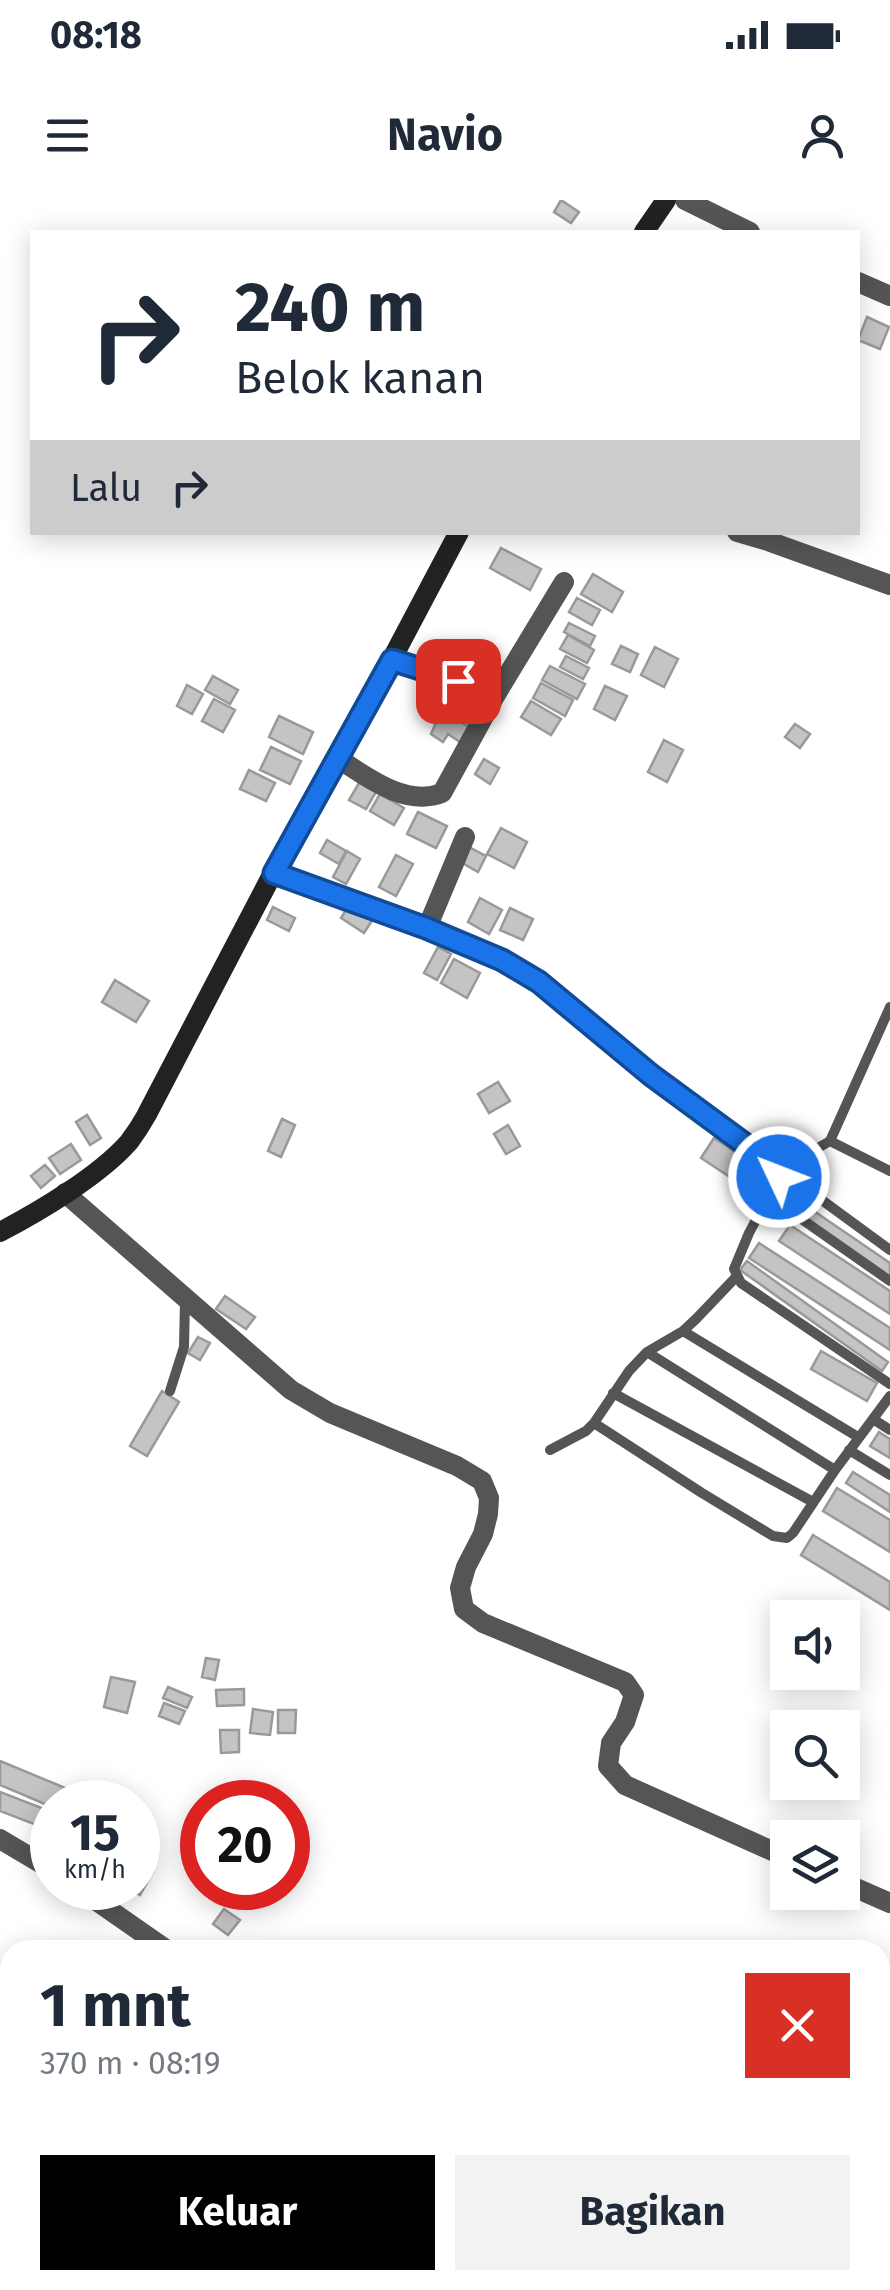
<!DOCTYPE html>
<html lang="id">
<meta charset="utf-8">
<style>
:root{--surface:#fff;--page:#f2f2f3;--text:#1f2937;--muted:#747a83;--accent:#000}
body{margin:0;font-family:"Fira Sans",sans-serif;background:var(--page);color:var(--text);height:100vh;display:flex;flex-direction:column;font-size:38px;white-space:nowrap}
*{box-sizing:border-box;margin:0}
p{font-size:32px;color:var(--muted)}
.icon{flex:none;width:55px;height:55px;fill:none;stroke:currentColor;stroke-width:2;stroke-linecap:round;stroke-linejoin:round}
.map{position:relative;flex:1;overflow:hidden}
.side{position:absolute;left:0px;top:1740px;width:890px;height:350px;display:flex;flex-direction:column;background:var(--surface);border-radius:30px 30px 0 0;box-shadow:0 5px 25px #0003}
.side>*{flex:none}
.guide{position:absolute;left:30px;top:30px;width:830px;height:305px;border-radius:0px;box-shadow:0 5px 25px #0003;background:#fff;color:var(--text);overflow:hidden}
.buttons{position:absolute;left:770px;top:1400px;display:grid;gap:20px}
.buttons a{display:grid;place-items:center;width:90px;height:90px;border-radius:0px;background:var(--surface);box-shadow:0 5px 25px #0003;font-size:50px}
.speed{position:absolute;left:30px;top:1580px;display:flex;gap:20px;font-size:50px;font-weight:700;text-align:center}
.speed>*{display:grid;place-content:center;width:130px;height:130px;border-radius:50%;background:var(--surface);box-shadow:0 5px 25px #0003;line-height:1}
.speed small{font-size:25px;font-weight:400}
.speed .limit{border:15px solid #d22;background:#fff;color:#111}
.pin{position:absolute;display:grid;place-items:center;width:85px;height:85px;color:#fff;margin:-42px;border-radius:20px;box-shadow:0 5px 15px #0006}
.me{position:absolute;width:110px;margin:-55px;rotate:313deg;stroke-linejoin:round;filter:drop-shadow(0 0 8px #0008)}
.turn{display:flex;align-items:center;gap:35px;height:210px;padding:0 40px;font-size:45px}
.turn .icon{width:130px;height:130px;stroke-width:2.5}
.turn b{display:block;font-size:70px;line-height:85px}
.then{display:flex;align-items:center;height:95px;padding:0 40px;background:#0003;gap:20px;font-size:38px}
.round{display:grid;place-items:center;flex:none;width:105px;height:105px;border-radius:0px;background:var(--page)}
.summary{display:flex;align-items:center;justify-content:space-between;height:170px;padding:0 40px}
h1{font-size:60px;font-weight:700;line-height:75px}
.cta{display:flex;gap:20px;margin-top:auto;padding:20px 40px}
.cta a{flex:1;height:115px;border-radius:0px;background:var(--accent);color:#fff;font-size:40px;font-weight:700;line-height:115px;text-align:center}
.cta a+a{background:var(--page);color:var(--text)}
.status{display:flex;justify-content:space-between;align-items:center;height:70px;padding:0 50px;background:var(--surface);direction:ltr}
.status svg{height:28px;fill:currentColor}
header{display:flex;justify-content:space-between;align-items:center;height:130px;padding:0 40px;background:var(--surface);font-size:45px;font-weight:700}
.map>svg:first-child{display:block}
.building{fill:#c4c4c4;stroke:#999;stroke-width:2.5}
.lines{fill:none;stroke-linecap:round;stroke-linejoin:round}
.lane{stroke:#555;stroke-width:10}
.street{stroke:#555;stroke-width:20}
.secondary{stroke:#222;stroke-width:20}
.route-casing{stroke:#114b97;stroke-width:25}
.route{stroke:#1a73e8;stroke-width:18}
</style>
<div class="status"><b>08:18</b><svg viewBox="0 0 49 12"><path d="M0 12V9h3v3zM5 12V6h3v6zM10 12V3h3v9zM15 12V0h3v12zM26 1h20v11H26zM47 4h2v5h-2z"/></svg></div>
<header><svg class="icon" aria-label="menu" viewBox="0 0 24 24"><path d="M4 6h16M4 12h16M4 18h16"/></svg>Navio<svg class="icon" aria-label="person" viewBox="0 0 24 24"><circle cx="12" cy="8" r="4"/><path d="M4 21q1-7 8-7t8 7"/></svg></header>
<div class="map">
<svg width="890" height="2090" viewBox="0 0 890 2090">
<rect width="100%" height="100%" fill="#fff"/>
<path class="building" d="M 561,0 L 579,12 L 571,23 L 554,12 Z
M 867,117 L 889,127 L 880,149 L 858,140 Z
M 501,348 L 541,369 L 530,390 L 490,368 Z
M 593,374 L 623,392 L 612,412 L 581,394 Z
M 577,398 L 600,410 L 592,425 L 569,412 Z
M 569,423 L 595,436 L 590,446 L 564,432 Z
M 568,435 L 594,450 L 587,463 L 560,449 Z
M 621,446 L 638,454 L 630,472 L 612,464 Z
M 655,447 L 678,459 L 664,487 L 641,475 Z
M 566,456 L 589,468 L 583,479 L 560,467 Z
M 550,466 L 585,484 L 577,499 L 542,480 Z
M 213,476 L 238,490 L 230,504 L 205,490 Z
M 541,483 L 573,500 L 565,516 L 533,498 Z
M 187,485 L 203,494 L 192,514 L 177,506 Z
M 605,486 L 627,496 L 615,520 L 594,509 Z
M 214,499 L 235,510 L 223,532 L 202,521 Z
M 531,501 L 561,519 L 551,535 L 521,517 Z
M 441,511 L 469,527 L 460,542 L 448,534 L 443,542 L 431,534 Z
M 279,516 L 313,532 L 303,554 L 269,537 Z
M 795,524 L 810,534 L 800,548 L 785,537 Z
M 664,540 L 683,550 L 667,582 L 648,572 Z
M 271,547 L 301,561 L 290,584 L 260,570 Z
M 484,559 L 499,568 L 490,584 L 475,574 Z
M 249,570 L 275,583 L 266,601 L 240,589 Z
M 362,578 L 379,587 L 366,609 L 349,600 Z
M 380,594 L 404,608 L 394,625 L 370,611 Z
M 418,612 L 447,626 L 436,648 L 407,634 Z
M 501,628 L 527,642 L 514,668 L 487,654 Z
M 327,640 L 346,651 L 339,664 L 320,653 Z
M 467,646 L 486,656 L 478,672 L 459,661 Z
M 347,651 L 360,659 L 346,684 L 333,677 Z
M 396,655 L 413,664 L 396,696 L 379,687 Z
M 480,698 L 502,710 L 489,734 L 468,722 Z
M 350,704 L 373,719 L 364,733 L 341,718 Z
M 273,707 L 295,718 L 289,731 L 267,720 Z
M 510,708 L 533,719 L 523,740 L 500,730 Z
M 438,747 L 451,754 L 437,780 L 424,773 Z
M 454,759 L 480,773 L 467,798 L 441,783 Z
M 115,780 L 149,801 L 136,822 L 102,802 Z
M 498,882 L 510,901 L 489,913 L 478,894 Z
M 87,915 L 101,938 L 90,945 L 76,922 Z
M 282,919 L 295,925 L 281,957 L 268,951 Z
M 508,925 L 520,946 L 506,954 L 494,934 Z
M 714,938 L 764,971 L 751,991 L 701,958 Z
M 71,944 L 81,960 L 60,974 L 49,958 Z
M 45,965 L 55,976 L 41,988 L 31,976 Z
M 811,1009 L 890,1063 L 890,1078 L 803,1019 Z
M 790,1025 L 890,1091 L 890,1114 L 779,1041 Z
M 759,1043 L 890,1128 L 890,1150 L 749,1058 Z
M 747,1061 L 888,1162 L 882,1171 L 740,1070 Z
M 225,1096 L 255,1117 L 246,1129 L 216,1109 Z
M 198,1137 L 210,1143 L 200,1160 L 188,1153 Z
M 821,1151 L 877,1183 L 867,1201 L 811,1169 Z
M 162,1191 L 179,1202 L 147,1256 L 130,1246 Z
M 879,1232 L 890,1239 L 890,1258 L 870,1246 Z
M 853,1272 L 890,1295 L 890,1312 L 846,1283 Z
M 837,1288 L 890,1320 L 890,1352 L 823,1311 Z
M 813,1335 L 890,1382 L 890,1410 L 801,1355 Z
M 206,1458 L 219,1460 L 215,1480 L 202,1477 Z
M 111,1477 L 135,1482 L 127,1513 L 104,1507 Z
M 168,1487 L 192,1497 L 187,1508 L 163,1498 Z
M 244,1489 L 244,1505 L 217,1506 L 216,1490 Z
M 164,1503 L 185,1511 L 179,1524 L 159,1516 Z
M 253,1509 L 273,1512 L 270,1535 L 250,1533 Z
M 278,1510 L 296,1510 L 295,1533 L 278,1533 Z
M 220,1530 L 239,1530 L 239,1552 L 221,1553 Z
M 0,1561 L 99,1602 L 52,1602 L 52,1607 L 0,1585 Z
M 0,1592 L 52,1612 L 52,1631 L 0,1611 Z
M 138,1663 L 153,1672 L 140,1695 L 127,1688 L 138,1688 Z
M 224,1709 L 240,1720 L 228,1735 L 213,1724 Z"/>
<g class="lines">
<path class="lane" d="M 427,728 L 486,752 L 539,782 L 651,875 L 890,1050
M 830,941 L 890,807
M 890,971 L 830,941 L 780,970 L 779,977 L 749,1033 L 734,1069 L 741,1083 L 890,1184
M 770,997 L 890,1081
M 683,1131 L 858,1237
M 647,1152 L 835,1270
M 170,1191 L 184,1147 L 185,1100
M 613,1193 L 813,1302
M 873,1219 L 890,1230
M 594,1223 L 702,1293 L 773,1336 L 787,1338 L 793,1333 L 835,1270 L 890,1196
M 550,1250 L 586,1231 L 594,1223 L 629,1171 L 647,1152 L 683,1131 L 696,1119 L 737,1076
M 849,1250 L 890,1275"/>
<path class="street" d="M 685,0 L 750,32
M 858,82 L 890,96
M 737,332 L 768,341 L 890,385
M 495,496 L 564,382
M 339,559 C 368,578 406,607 442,593 L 495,496 L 458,481 L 392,460
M 273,673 L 427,728 L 465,637
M 65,993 L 291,1190 L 330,1213 L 457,1266 L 482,1281 L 489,1298 L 488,1314 L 483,1334 L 466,1367 L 460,1388 L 464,1409 L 483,1423 L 625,1482 L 634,1495 L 625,1522 L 611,1543 L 608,1566 L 625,1585 L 788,1658
M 0,1639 L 52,1670
M 842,1682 L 890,1703
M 78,1688 L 167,1750
M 0,1867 L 10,1849
M 880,2020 L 890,1998
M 278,2080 L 289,2090
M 436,2080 L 442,2090
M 373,2090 L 382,2080
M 457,2090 L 463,2080
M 847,2090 L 853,2080"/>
<path class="secondary" d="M 644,32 L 666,0
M 0,1032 C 40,1011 99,976 129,942 C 135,934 141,925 146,916 L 273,673 L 339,559 L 459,332"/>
</g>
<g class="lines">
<g class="route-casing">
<path id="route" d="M 458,481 L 392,460 L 274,673 L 426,728 L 502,760 L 539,782 L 651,875 L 780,970 L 779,977"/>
</g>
<use href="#route" class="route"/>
</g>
</svg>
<div class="buttons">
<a><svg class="icon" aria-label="sound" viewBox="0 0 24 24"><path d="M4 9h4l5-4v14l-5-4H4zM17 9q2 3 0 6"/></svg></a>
<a><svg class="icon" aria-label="search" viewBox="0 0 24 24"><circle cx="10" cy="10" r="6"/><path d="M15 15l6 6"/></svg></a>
<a><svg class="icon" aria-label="layers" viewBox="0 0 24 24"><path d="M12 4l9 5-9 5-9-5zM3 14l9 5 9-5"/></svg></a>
</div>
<div class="speed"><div>15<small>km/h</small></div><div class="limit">20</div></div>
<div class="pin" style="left:458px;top:481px;background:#d93025"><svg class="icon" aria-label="arrive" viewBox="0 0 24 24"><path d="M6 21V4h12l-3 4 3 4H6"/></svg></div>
<svg class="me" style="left:779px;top:977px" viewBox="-20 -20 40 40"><circle r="17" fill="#1a73e8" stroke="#fff" stroke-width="3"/><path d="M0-11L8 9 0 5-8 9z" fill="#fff"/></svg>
<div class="guide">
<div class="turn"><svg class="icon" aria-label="right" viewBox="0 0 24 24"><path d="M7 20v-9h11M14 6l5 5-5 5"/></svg><div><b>240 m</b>Belok kanan</div></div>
<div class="then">Lalu<svg class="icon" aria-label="right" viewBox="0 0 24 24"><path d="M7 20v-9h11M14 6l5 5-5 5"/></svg></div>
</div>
<section class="side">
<div class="summary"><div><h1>1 mnt</h1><p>370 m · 08:19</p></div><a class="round" style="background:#d93025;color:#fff"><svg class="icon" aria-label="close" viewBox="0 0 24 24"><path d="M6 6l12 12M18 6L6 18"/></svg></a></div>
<div class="cta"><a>Keluar</a><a>Bagikan</a></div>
</section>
</div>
